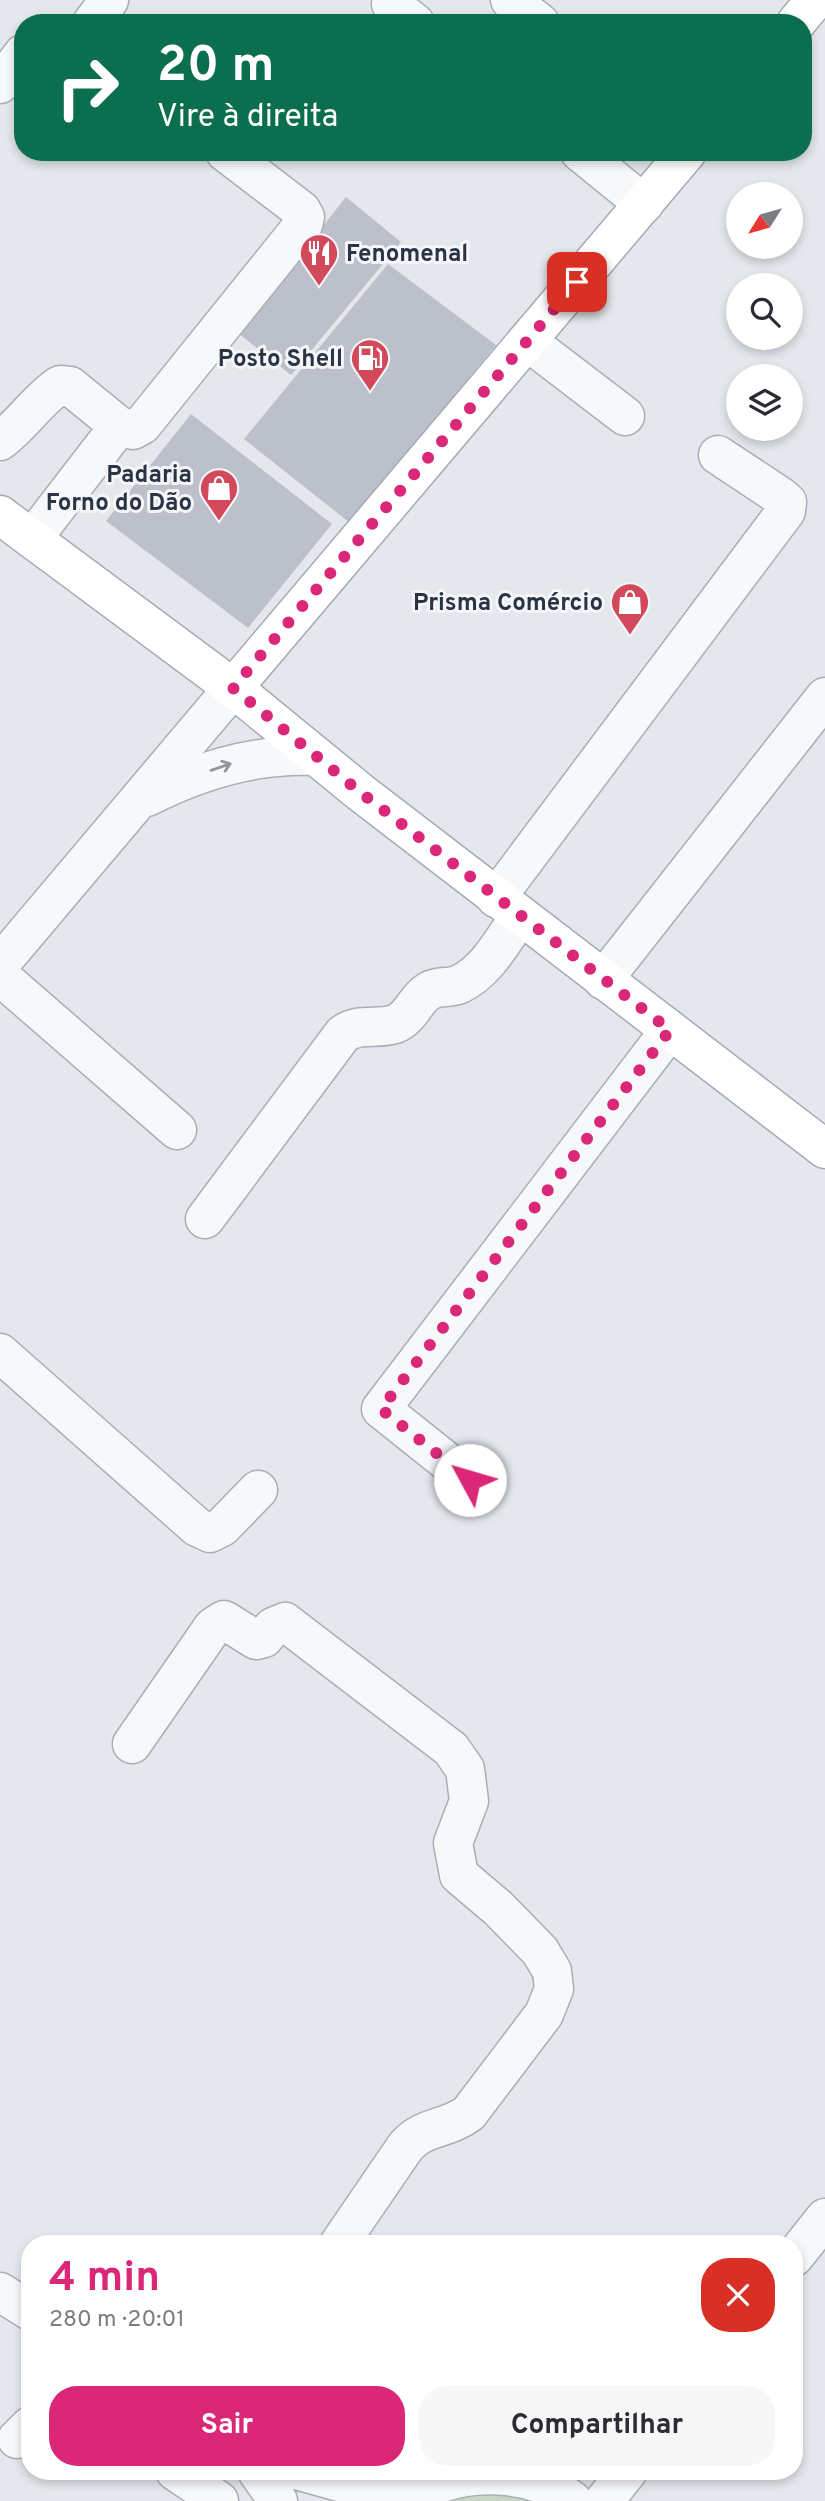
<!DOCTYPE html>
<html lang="pt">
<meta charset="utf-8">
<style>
:root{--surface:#fff;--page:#f7f7f7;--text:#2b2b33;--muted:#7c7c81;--accent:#db2777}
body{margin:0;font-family:Overpass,sans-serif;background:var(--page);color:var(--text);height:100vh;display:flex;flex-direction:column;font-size:26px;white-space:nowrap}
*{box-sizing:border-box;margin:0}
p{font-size:23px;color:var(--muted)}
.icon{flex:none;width:38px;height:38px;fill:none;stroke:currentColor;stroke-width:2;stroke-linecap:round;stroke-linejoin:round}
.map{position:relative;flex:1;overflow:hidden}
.drawer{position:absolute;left:21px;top:2235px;width:782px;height:245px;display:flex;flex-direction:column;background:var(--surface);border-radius:28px;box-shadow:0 4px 10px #0003}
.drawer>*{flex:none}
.hud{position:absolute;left:14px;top:14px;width:798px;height:147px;border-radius:28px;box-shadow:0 4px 10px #0003;background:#0b6e4f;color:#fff;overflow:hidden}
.needle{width:46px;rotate:233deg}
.tools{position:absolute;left:726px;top:182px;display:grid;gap:14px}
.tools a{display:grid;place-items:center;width:77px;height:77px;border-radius:50%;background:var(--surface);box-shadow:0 4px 10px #0003;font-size:35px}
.pin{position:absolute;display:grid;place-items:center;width:60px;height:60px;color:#fff;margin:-30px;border-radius:14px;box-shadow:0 4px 10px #0006}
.me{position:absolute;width:77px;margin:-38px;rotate:309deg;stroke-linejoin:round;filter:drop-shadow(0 0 5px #0008)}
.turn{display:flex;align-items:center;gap:24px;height:147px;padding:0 28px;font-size:32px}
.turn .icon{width:91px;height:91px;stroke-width:2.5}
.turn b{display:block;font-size:49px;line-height:60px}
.round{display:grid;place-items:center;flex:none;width:74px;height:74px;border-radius:28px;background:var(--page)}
.summary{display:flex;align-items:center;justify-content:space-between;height:119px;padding:0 28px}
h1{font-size:42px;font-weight:700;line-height:52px;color:var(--accent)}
.cta{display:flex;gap:14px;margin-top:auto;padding:14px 28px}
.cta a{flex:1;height:80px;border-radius:28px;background:var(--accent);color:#fff;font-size:28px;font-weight:700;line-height:80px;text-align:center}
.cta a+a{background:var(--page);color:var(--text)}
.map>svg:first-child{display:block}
.green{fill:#c9d6c5}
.building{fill:#bbc0ca}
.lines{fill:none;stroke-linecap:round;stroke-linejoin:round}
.minor-casing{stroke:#a9aeb7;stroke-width:41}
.major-casing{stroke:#a3abb8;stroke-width:41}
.minor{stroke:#f7f8fa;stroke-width:38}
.major{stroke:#fff;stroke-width:38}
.oneway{stroke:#9196a0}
.route{stroke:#db2777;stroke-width:12;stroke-dasharray:0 21.6}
.labels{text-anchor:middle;stroke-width:6;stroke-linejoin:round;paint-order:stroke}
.poi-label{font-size:24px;font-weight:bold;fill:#2b3445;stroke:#f4f6f9;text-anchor:end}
</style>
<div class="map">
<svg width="825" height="2501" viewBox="0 0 825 2501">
<rect width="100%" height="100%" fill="#e4e7ec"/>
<path class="green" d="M 501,2490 L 543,2501 L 442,2501 Z"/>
<path class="building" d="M 346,197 L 401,242 L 291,375 L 238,333 Z
M 388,264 L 496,345 L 350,523 L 244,439 Z
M 191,414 L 332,524 L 248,628 L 106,521 Z"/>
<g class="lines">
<g class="minor-casing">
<path id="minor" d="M 510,0 L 540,23
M 391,4 L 415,23
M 92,23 L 109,0
M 0,84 L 23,54
M 580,152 L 644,204
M 527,341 L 625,416
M 0,441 C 23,424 38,399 60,385 L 70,386 L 119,426 L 133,430 L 142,425 L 303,225 L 305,217 L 301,210 L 225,152
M 32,539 L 119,426
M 147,797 C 200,770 256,753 316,756
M 496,898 L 786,511 L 787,502 L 780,496 L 718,455
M 0,964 L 233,688
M 0,976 L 177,1130
M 603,980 L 825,697
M 205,1219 L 343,1034 C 360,1022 377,1030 395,1024 C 411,1018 415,999 429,991 C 439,985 450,989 460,984 C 487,971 503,940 520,916
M 0,1353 L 197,1527 L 210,1533 L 222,1527 L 258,1490
M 470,1480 L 381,1409 L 670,1030
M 132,1744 L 213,1627 L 224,1620 L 256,1640 L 264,1638 L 273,1627 L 285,1622 L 451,1749 L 465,1769 L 469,1801 L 453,1843 L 459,1875 L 498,1908 L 540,1951 L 552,1971 L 554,1989 L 544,2014 L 469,2113 C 447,2130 425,2125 406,2146 L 339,2244
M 794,2257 L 825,2218
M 0,2292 L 30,2311
M 17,2439 L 30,2426
M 175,2471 L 219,2501
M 257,2471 L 278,2501
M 300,2471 L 407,2501
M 407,2501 C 416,2496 426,2489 436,2485 C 479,2468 536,2473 573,2501
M 604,2501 L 628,2471"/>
</g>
<g class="major-casing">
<path id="major" d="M 796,23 L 815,0
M 0,515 L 233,688 L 360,792 L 825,1149
M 233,688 L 687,152"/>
</g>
<use href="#minor" class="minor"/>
<use href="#major" class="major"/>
</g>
<defs><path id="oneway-shaft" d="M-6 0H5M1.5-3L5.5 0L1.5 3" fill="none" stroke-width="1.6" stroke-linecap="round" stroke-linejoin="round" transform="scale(1.75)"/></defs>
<use class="oneway" href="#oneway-shaft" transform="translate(221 767) rotate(-19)"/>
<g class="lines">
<path class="route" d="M 470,1480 L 381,1409 L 670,1030 L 360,792 L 233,688 L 577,282"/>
</g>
<defs>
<g id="restaurant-pin" transform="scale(2.0125)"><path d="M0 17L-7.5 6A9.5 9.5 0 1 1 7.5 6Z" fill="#d1495b" stroke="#f4f6f9"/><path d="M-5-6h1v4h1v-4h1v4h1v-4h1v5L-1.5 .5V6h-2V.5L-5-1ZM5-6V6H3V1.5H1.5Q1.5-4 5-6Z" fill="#fff"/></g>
<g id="fuel-pin" transform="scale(2.0125)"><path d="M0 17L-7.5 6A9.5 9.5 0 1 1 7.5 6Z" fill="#d1495b" stroke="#f4f6f9"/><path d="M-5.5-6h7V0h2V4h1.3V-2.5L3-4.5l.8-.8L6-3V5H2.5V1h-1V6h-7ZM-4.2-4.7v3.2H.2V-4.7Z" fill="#fff"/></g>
<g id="shop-pin" transform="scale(2.0125)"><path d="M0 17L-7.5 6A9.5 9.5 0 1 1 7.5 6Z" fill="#d1495b" stroke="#f4f6f9"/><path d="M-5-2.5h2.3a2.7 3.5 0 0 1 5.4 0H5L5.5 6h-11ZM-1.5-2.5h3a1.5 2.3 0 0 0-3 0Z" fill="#fff"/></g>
</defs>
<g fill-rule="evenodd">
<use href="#restaurant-pin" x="319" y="253"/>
<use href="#fuel-pin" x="370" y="358"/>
<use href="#shop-pin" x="219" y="488"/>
<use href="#shop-pin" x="630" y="602"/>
</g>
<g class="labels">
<g class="poi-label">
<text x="346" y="261" text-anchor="start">Fenomenal</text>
<text x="343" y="366">Posto Shell</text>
<text x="192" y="482">Padaria<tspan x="192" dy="28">Forno do Dão</tspan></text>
<text x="603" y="610">Prisma Comércio</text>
</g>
</g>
</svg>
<div class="tools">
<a><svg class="needle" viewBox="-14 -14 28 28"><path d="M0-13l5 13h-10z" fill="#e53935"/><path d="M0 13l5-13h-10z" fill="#7c7c81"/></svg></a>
<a><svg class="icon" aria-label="search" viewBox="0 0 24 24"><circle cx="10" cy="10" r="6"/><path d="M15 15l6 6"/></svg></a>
<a><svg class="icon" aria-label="layers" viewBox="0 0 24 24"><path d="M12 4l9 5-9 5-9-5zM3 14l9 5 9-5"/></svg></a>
</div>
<div class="pin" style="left:577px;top:282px;background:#d93025"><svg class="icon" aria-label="arrive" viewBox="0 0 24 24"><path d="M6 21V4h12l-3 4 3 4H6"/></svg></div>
<svg class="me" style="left:470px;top:1480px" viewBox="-20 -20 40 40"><circle r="19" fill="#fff"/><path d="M0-13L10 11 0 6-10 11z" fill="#db2777"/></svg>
<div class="hud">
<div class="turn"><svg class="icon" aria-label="right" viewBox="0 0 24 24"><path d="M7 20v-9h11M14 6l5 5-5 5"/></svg><div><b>20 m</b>Vire à direita</div></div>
</div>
<section class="drawer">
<div class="summary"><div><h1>4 min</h1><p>280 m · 20:01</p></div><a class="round" style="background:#d93025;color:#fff"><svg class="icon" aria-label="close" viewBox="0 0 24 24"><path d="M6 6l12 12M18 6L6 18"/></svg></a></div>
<div class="cta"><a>Sair</a><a>Compartilhar</a></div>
</section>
</div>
